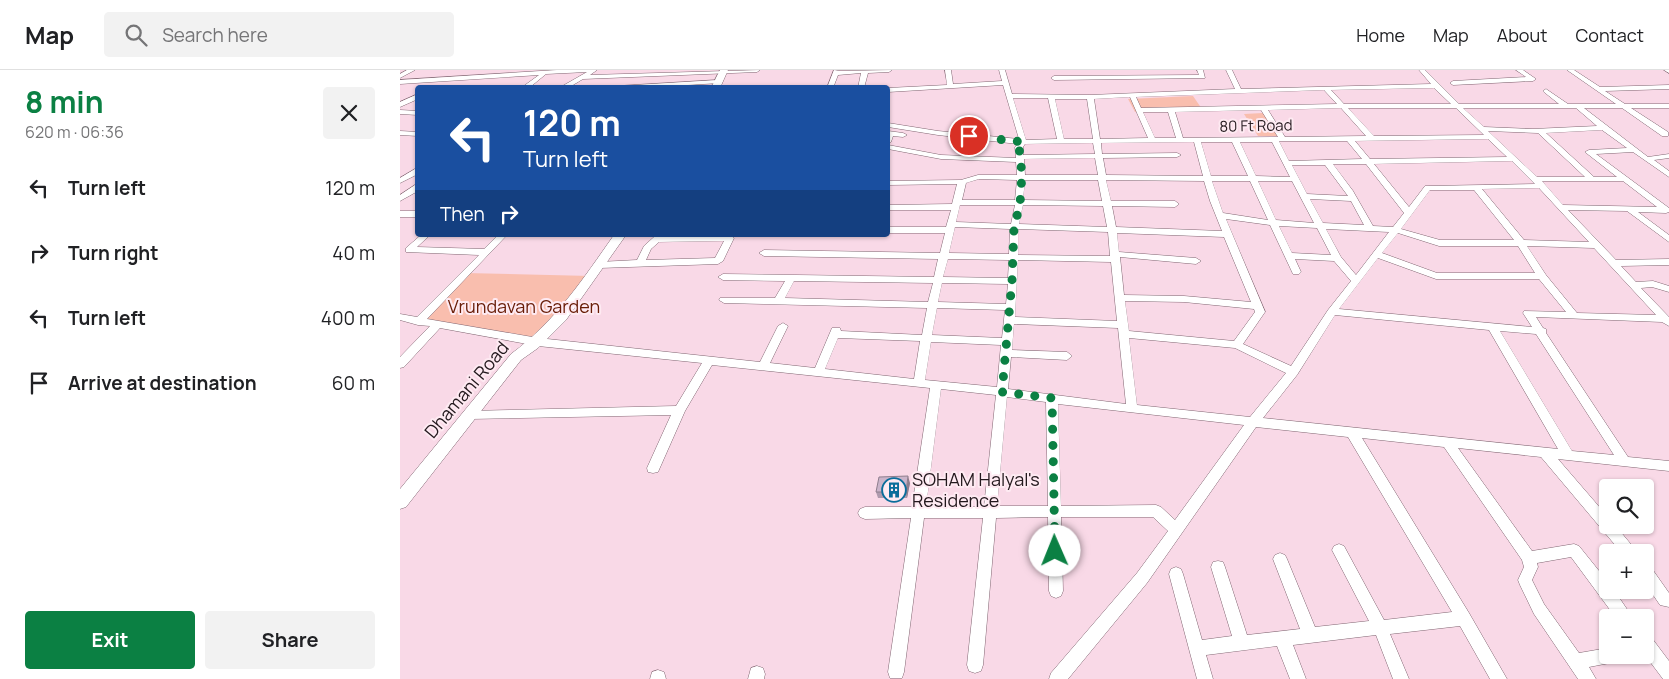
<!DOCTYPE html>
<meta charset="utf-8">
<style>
:root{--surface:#fff;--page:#f2f2f2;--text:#202124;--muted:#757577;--line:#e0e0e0;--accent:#0b8043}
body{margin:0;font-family:Manrope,sans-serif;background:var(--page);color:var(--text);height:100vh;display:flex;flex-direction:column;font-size:19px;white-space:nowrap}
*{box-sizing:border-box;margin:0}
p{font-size:16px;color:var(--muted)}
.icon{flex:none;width:28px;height:28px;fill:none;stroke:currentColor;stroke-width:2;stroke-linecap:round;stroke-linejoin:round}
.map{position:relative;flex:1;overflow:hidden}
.side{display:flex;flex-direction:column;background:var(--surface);width:400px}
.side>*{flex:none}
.hud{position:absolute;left:15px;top:15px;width:475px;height:152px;border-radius:5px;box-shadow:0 1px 4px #0004;background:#1a4fa0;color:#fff;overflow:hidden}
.buttons{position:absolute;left:1199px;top:409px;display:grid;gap:10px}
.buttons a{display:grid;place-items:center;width:55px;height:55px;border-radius:5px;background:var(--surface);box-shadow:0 1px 4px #0004;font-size:25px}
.pin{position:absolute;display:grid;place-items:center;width:42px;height:42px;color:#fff;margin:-21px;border:2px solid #fff;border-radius:50%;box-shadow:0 1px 5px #0007}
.me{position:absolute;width:55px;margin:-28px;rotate:359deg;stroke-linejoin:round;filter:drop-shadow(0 0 4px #0008)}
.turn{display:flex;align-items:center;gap:18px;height:105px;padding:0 25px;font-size:22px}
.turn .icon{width:65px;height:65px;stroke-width:2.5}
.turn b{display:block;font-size:35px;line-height:42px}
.then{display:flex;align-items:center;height:48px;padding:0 25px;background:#0003;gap:10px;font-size:19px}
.round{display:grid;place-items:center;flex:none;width:52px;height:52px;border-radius:5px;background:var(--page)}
.summary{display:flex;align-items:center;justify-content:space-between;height:85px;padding:0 25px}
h1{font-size:30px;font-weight:700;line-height:38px;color:var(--accent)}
.button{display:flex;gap:10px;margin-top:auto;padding:10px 25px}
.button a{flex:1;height:58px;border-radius:5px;background:var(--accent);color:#fff;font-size:20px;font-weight:700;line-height:58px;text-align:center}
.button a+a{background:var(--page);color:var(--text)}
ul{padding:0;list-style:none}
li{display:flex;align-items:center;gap:15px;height:65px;padding:0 25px}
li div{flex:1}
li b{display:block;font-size:19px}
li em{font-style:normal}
header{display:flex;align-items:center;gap:30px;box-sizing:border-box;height:70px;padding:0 25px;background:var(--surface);border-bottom:1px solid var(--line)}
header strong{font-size:24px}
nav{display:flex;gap:28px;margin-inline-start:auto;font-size:18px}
.search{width:350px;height:45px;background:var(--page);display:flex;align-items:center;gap:12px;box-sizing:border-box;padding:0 18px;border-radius:5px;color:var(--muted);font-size:19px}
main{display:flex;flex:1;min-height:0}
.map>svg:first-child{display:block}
.green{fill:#f9beae}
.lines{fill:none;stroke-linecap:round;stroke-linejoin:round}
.minor-casing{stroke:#816672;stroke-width:1}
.secondary-casing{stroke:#816672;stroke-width:1}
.minor{fill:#fff;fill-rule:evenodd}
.secondary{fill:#fff;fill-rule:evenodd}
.wall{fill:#af9bae}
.shaded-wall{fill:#8e7e8d}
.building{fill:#cbb4ca;stroke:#8e7e8d}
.route{stroke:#0b8043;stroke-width:9;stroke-dasharray:0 16.2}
.labels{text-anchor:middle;stroke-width:4;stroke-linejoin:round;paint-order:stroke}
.far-street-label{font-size:15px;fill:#23181d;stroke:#feeaf2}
.park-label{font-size:18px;fill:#681c06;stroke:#feeaf2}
.street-label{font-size:18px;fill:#23181d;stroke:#feeaf2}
.poi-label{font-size:18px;fill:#23181d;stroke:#feeaf2;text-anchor:start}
</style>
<header>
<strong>Map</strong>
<div class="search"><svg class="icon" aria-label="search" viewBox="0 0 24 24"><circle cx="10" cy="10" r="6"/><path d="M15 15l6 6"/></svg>Search here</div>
<nav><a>Home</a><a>Map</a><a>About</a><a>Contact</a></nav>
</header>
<main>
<section class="side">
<div class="summary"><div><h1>8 min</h1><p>620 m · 06:36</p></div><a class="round"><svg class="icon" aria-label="close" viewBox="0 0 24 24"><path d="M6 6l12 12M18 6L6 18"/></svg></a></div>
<ul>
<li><svg class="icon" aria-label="left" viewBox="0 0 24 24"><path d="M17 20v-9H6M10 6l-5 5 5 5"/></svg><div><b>Turn left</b></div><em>120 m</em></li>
<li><svg class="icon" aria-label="right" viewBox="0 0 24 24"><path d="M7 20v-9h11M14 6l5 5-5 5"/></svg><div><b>Turn right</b></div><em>40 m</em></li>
<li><svg class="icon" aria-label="left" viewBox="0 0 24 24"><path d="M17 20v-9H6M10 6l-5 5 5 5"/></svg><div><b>Turn left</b></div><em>400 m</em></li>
<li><svg class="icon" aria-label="arrive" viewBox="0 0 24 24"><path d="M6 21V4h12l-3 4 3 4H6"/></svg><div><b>Arrive at destination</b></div><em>60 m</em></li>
</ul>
<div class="button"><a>Exit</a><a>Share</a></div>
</section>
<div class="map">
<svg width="1269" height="609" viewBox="0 0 1269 609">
<rect width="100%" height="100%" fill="#f9d9e7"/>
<path class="green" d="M 793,26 L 802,39 L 735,42 L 728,29 Z
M 863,43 L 879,66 L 858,66 L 844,44 Z
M 65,203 L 191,206 L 138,272 L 18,252 Z"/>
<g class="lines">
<g class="minor-casing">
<path id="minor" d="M 7,0 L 15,0 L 0,8 L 0,4 Z
M 157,0 L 197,0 L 190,5 L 360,0 L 357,2 L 183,9 L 168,18 L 159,18 L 187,2 L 146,4 L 129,18 L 121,18 L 139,5 L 0,14 L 0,10 Z
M 434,0 L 440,1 L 492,0 L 489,2 L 468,3 L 464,18 L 458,18 L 461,3 L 438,5 L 433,18 L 427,18 Z
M 545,0 L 551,0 L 553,14 L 602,11 L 599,0 L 605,0 L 612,24 L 690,25 L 835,19 L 826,0 L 832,0 L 841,19 L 1031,14 L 1019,0 L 1025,0 L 1059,34 L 1159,34 L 1144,22 L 1143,21 L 1146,19 L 1168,34 L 1216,34 L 1167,0 L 1174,0 L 1200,17 L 1269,15 L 1269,19 L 1205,21 L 1225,34 L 1269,34 L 1269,38 L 1231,38 L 1268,62 L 1268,66 L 1262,66 L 1222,38 L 1184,38 L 1248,87 L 1269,84 L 1269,88 L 1254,90 L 1269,101 L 1269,107 L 1233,82 L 1196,84 L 1269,138 L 1269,142 L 1266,143 L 1238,142 L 1269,165 L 1269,172 L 1227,141 L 1168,140 L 1216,190 L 1269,189 L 1269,195 L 1221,196 L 1236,212 L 1253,211 L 1269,216 L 1269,222 L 1252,217 L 1241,218 L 1269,247 L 1269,256 L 1262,252 L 1136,247 L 1143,258 L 1146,259 L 1146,263 L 1228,387 L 1269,391 L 1269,401 L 1158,389 L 1208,447 L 1208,455 L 1215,455 L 1234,478 L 1236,482 L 1221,482 L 1141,387 L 1058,378 L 1132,481 L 1174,474 L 1179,476 L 1208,512 L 1208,520 L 1214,520 L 1233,548 L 1216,548 L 1171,487 L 1137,493 L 1138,497 L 1132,510 L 1144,534 L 1179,583 L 1208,578 L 1208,585 L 1222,585 L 1220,591 L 1189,597 L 1196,609 L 1178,609 L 1134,544 L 1120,515 L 1118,510 L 1124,497 L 1122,490 L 1044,377 L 962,368 L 1069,543 L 1107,609 L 1090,609 L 1060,556 L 990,564 L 1009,609 L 993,609 L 976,565 L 893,575 L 906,609 L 890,609 L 877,576 L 806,585 L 813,609 L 797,609 L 769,504 L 771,499 L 776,497 L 781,499 L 783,504 L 802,570 L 832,566 L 811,497 L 813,492 L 818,491 L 823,492 L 825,497 L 847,565 L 900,559 L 873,489 L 875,485 L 880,483 L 885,485 L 887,489 L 915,557 L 969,551 L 932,480 L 934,476 L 939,474 L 944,476 L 984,550 L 1052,542 L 948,367 L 856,357 L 747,513 L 668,609 L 649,609 L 651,603 L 737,503 L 768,461 L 753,447 L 661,447 L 663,521 L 661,526 L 656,528 L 651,526 L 649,521 L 648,447 L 596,448 L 583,595 L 581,601 L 575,603 L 569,601 L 567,595 L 583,448 L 524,448 L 504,602 L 502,608 L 490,608 L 488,602 L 511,448 L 465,449 L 460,447 L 458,443 L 460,439 L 465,437 L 512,437 L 530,318 L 312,295 L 285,341 L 258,402 L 253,403 L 248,402 L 247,398 L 271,345 L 69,349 L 65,348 L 63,345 L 65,342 L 69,341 L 276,336 L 302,293 L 138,276 L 40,258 L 4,297 L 0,298 L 0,287 L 30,256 L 18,255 L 0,250 L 0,244 L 17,247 L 79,185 L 6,182 L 6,178 L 21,165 L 30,165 L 17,177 L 84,179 L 98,165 L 107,165 L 27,249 L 138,268 L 360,292 L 378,256 L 383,253 L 388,256 L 370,293 L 415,298 L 432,258 L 440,258 L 441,261 L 522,265 L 527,238 L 324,233 L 319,230 L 320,228 L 375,228 L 385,211 L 323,210 L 318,207 L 323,204 L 534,207 L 538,189 L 364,186 L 359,183 L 364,180 L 540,183 L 545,163 L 488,163 L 488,157 L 546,157 L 551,140 L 488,140 L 488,135 L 552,134 L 557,114 L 488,115 L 488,111 L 561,110 L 578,105 L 617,105 L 616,92 L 541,89 L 488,79 L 488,75 L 541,85 L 616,88 L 615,77 L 618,74 L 538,65 L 488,57 L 488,53 L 538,61 L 619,69 L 603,15 L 488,22 L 488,18 L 547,15 ZM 1034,18 L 1051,34 L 944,34 L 931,20 ZM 924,20 L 937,34 L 741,38 L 736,27 ZM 730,27 L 748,68 L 700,69 L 694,29 ZM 613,28 L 648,28 L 657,69 L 626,70 ZM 655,29 L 687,29 L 693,69 L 664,69 ZM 941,38 L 966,66 L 885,67 L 868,40 ZM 948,38 L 1056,38 L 1084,65 L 974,66 ZM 1063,38 L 1176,38 L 1197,56 L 1133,59 L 1084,57 ZM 861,40 L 878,67 L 783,68 L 775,42 ZM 743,42 L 768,42 L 776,68 L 755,68 ZM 1202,60 L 1227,78 L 1189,80 L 1185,82 L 1217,107 L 1194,107 L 1146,63 ZM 1088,61 L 1138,63 L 1185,107 L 1137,107 ZM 1088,69 L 1107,87 L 970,89 L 955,71 ZM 879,71 L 947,71 L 962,89 L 889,91 ZM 794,72 L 803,106 L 706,105 L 703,88 L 777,87 L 781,85 L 777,83 L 702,84 L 701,73 ZM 801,72 L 832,72 L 848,106 L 811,106 ZM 840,72 L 872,72 L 890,107 L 856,106 ZM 693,73 L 695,84 L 623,85 L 623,77 L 625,74 ZM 695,88 L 698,105 L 625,105 L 624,89 ZM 1112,91 L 1135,114 L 1028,116 L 1025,116 L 1009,137 L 974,94 ZM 933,94 L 966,94 L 1004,143 L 993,157 L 973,156 L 953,121 ZM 892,95 L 925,95 L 948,126 L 907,124 ZM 579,109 L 617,110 L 615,130 L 562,130 L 566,113 ZM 625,110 L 698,110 L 702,131 L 623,130 ZM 706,110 L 804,111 L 810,131 L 822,161 L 716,157 L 712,136 L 775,137 L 779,134 L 775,131 L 711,131 ZM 812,111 L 850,111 L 868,150 L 823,143 ZM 858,111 L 892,111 L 914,153 L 876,150 ZM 1142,111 L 1223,111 L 1257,137 L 1163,135 ZM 1139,118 L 1189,172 L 1124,170 L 1082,119 ZM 1030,120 L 1074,120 L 1114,170 L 1040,170 L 1001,159 ZM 910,129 L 951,131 L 964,155 L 923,153 ZM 560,135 L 615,135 L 611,154 L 556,152 ZM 623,135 L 703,136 L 707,157 L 619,154 ZM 826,149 L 870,155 L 893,204 L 899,204 L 901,202 L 895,189 L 934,191 L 951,211 L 928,240 L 891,296 L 843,274 L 865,242 ZM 879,156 L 917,158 L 931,185 L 892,183 ZM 555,157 L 610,159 L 609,184 L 549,183 ZM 618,159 L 708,162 L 710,186 L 618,185 ZM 926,159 L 989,162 L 956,205 L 941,187 ZM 717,163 L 824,167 L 851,232 L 784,226 L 724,225 L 720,187 L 796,194 L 801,191 L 796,188 L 719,182 ZM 998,163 L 1039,176 L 1118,176 L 1135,203 L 1037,203 L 982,183 ZM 1127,176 L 1194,178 L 1256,245 L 1177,243 L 1146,205 ZM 978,188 L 1036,209 L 1139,209 L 1166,242 L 1124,241 L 1123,243 L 1132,257 L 939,239 ZM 548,189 L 609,190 L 608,208 L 543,207 ZM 618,190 L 711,192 L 717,251 L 615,247 ZM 394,211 L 533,213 L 528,232 L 385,228 ZM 542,213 L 608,214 L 606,234 L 538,232 ZM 725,231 L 784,232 L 854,239 L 855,242 L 834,271 L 729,261 ZM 537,238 L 605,240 L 602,268 L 532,265 ZM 935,245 L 1089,260 L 1158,379 L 863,348 L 897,305 ZM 614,254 L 718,258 L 726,334 L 608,319 L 611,287 L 667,290 L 672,286 L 667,282 L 612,280 ZM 1100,261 L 1136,264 L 1214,385 L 1172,381 ZM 438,268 L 520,271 L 514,309 L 425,299 ZM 729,268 L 835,278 L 886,303 L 850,347 L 737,335 ZM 531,272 L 601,275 L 597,317 L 525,310 ZM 541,319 L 596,325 L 584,437 L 526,437 ZM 607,327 L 646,332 L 648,436 L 597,436 ZM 658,334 L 844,355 L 775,450 L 761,437 L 756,435 L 661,436 Z
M 797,0 L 803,0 L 805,8 L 654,10 L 651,8 L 654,6 L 799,5 Z
M 1116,0 L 1123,0 L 1136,9 L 1133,11 L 1053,15 L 1050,13 L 1053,11 L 1126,7 Z
M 1264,0 L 1269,0 L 1269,3 Z
M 318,10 L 321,12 L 320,13 L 240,18 L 184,18 Z
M 18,24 L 18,29 L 0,37 L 0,32 Z
M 0,40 L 18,41 L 18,45 L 0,44 Z
M 0,61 L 18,62 L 18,66 L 0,65 Z
M 488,61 L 503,63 L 507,65 L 503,67 L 493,66 L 491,72 L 488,72 Z
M 15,99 L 18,99 L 18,104 L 0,113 L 0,108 Z
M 15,115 L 18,115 L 18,121 L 0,131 L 0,125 Z
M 0,141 L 18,141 L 18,147 L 0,147 Z
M 330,165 L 334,168 L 323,191 L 318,194 L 199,198 L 194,195 L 199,192 L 237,190 L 244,176 L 254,167 ZM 324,171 L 315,188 L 246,190 L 251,179 L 259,172 Z
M 1245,494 L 1250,496 L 1269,523 L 1269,537 L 1260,535 L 1245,513 Z
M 1245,564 L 1251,567 L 1269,591 L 1269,609 L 1263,609 L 1245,585 Z
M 357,596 L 363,598 L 365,604 L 364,609 L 348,609 L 351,598 Z
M 258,600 L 264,602 L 266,609 L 250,609 L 252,602 Z"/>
</g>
<g class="secondary-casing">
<path id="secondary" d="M 320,0 L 328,0 L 320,18 L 311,18 Z
M 214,165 L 226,165 L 166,250 L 138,278 L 121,290 L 6,437 L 0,439 L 0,419 L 111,284 C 155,252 183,209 214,165 Z"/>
</g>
<use href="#minor" class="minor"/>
<use href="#secondary" class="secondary"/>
</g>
<path class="wall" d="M 510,413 L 507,428 L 478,428 L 476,422 Z"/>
<path class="shaded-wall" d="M 508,406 L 510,413 L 507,428 L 506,422 Z"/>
<path class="building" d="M 508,406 L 506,422 L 476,422 L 479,407 Z"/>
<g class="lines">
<path class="route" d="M 569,66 L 623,72 L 619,77 L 622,104 L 620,134 L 614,158 L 612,211 L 602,322 L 652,328 L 655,481"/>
</g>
<defs>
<g id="building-ring" transform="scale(1.25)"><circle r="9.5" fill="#feeaf2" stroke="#0a6d9b" stroke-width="1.5"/><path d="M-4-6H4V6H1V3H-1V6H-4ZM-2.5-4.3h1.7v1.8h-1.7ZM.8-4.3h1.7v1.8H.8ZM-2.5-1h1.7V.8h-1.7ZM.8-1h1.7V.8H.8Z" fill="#0a6d9b"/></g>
</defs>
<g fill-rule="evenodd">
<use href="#building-ring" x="494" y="420"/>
</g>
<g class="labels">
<g class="far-street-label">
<text transform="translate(856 56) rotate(-1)" y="5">80 Ft Road</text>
</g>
<g class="park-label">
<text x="124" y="243">Vrundavan Garden</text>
</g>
<g class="street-label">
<text transform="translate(67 320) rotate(-50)" y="6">Dhamani Road</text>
</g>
<g class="poi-label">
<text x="512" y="416">SOHAM Halyal's<tspan x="512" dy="21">Residence</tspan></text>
</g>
</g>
</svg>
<div class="buttons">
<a><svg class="icon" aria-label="search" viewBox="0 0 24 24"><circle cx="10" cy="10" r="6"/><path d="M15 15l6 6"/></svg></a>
<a>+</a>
<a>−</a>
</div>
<div class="pin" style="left:569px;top:66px;background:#d93025"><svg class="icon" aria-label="arrive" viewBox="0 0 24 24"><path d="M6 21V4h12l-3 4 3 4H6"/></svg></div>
<svg class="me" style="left:655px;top:481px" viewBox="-20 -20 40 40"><circle r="19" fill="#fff"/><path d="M0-13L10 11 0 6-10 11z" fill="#0b8043"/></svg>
<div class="hud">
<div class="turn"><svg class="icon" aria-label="left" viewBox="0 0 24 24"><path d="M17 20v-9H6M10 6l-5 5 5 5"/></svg><div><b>120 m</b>Turn left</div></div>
<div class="then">Then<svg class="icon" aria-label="right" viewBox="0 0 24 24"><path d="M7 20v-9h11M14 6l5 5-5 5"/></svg></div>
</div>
</div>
</main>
